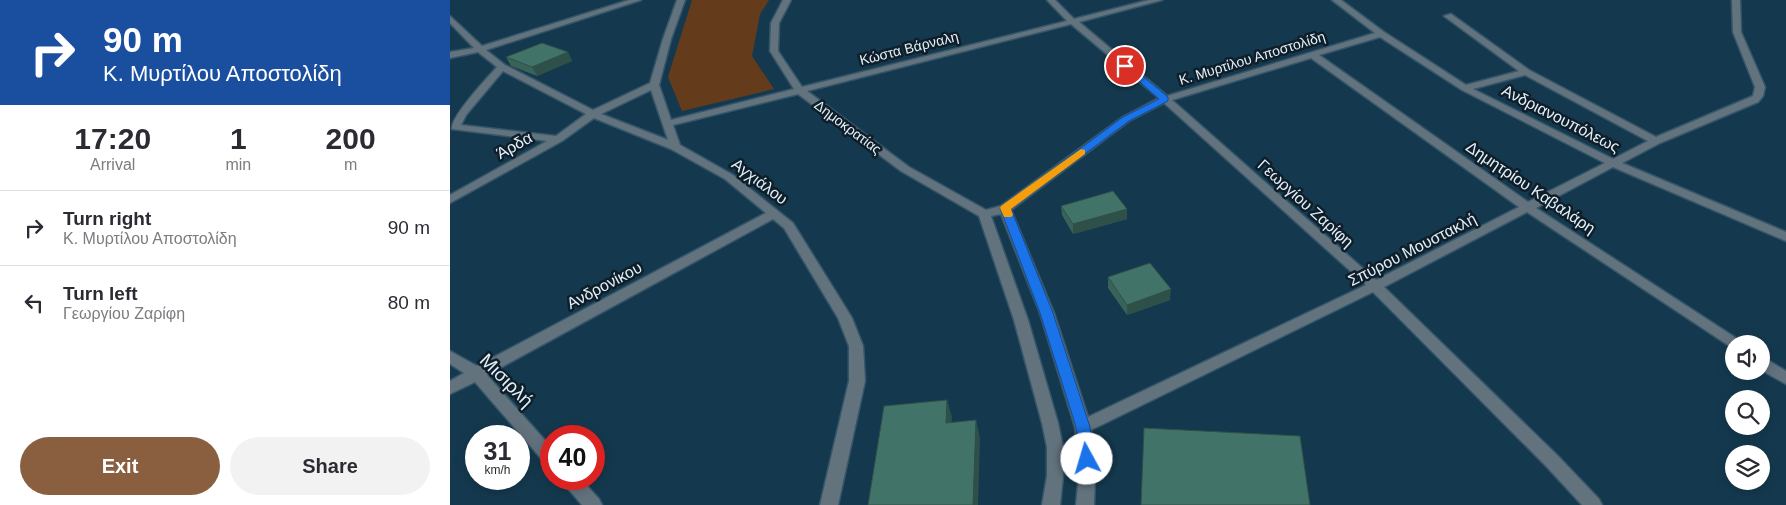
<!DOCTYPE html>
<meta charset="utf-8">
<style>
:root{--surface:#fff;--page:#f2f2f3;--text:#2b2b33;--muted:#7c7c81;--line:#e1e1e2;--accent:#895f40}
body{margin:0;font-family:Arial,sans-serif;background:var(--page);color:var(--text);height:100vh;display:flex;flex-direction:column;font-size:19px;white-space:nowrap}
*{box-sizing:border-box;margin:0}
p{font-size:16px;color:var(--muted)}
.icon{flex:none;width:28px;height:28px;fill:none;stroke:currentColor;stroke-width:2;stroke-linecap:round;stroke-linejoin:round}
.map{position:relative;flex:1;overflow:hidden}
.sheet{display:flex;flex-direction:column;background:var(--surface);width:450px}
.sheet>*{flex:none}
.banner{background:#1a4fa0;color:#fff;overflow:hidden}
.controls{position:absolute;left:1275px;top:335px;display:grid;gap:10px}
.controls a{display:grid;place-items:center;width:45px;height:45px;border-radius:50%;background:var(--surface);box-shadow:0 2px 12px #0003;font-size:25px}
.speed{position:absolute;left:15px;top:425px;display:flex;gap:10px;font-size:25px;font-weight:700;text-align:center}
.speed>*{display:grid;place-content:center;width:65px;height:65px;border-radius:50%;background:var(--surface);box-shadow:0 2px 12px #0003;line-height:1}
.speed small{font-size:12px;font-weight:400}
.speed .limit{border:8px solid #d22;background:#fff;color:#111}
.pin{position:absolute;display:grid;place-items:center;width:42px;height:42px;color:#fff;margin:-21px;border:2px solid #fff;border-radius:50%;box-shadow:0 1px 5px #0007}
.me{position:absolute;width:55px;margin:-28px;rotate:354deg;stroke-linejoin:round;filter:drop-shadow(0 0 4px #0008)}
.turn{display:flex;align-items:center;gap:18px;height:105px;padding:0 20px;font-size:22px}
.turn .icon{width:65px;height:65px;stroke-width:2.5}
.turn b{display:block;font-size:35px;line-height:42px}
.eta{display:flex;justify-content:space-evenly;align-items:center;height:85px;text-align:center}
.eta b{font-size:30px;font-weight:800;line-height:35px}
.primary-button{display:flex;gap:10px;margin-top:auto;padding:10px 20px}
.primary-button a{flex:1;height:58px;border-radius:30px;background:var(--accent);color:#fff;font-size:20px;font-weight:800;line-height:58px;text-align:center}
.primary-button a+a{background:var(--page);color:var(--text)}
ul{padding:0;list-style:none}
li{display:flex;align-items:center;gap:15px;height:75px;padding:0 20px;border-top:1px solid var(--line)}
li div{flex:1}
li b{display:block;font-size:19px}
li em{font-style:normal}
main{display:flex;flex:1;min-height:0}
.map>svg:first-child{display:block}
.green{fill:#653c1b}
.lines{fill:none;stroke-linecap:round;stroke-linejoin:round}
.minor-casing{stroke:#35566a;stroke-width:3}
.minor{fill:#63737e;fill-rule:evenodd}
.wall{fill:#396359}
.shaded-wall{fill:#2e5049}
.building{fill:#427368;stroke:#2e5049}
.route{fill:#1a73e8;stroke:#114b97}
.slow{fill:#f59e0b}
.labels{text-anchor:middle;stroke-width:5;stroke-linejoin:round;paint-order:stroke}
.far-street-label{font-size:14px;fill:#e1f1fc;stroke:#0f1e28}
.street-label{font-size:16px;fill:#e1f1fc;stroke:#0f1e28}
.near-street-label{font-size:19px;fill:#e1f1fc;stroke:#0f1e28}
</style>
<main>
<section class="sheet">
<div class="banner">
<div class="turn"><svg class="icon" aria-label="right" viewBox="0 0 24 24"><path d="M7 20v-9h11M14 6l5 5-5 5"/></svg><div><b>90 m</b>Κ. Μυρτίλου Αποστολίδη</div></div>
</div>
<div class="eta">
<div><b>17:20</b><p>Arrival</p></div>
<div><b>1</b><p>min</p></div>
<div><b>200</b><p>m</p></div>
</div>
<ul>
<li><svg class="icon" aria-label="right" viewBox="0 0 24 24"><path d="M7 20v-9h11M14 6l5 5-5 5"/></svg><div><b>Turn right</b><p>Κ. Μυρτίλου Αποστολίδη</p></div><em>90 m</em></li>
<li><svg class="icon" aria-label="left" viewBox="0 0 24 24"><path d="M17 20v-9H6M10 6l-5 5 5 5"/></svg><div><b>Turn left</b><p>Γεωργίου Ζαρίφη</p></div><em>80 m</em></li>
</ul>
<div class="primary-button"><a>Exit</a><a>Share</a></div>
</section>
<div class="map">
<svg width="1336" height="505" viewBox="0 0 1336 505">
<rect width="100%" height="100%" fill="#14394e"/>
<path class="green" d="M 242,0 L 319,0 L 310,14 L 302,56 L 324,89 L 232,111 L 218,77 Z"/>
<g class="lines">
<g class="minor-casing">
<path id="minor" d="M 179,0 L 191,0 L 36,50 L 55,65 L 143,110 L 200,83 L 213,39 L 227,0 L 235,0 L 221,39 L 209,85 L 221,120 L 344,89 L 320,51 L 321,23 L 333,0 L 341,0 L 329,23 L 328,51 L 352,87 L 617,21 L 597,0 L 605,0 L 624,19 L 699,0 L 712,0 L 629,22 L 717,96 L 925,33 L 882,0 L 891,0 L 934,32 L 1016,85 L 1069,71 L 994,16 L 1001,14 L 1079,70 L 1206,137 L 1303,96 L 1305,87 L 1283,32 L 1282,0 L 1290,0 L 1291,32 L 1315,87 L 1313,96 L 1308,102 L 1210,143 L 1172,163 L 1336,232 L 1336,241 L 1163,167 L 1086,208 L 1289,340 L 1291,344 L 1284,344 L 1284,349 L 1077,212 L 934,287 L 1108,456 L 1149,499 L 1152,505 L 1132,505 L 1096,466 L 923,292 L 641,430 L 645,474 L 644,505 L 626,505 L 629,474 L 625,427 L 590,313 L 551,214 L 541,216 L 578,320 L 608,423 L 613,447 L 613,476 L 610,505 L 592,505 L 597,476 L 597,447 L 592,423 L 564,320 L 529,216 L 451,171 L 348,94 L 223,125 L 230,145 L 283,175 L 343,223 L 402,318 L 413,346 L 415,381 L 388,505 L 370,505 L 399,381 L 399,346 L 388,318 L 334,228 L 323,219 L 37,375 L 101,447 L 101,465 L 95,463 L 25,382 L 0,394 L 0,381 L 14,373 L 0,364 L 0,351 L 27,366 L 316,213 L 275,179 L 221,149 L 144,118 L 112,141 L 0,203 L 0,195 L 97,141 L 2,129 C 0,117 37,78 47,67 L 28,52 L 0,58 L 0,52 L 24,48 L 0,23 L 0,16 L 32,46 ZM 621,24 L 709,98 L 673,117 L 551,206 L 536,210 L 459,167 L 357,91 ZM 930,37 L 1012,90 L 1155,163 L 1078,202 L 869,55 ZM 861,58 L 1069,207 L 926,280 L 722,100 ZM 53,71 L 136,114 L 106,136 L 11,125 L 16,115 ZM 1075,75 L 1198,141 L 1163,159 L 1023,89 ZM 201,90 L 218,140 L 151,114 ZM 714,103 L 916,285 L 638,417 L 604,313 L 561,210 L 679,121 Z
M 1311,356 L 1336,371 L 1336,384 L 1311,370 Z
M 112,479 L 131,479 L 149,499 L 152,505 L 132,505 L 114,484 Z"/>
</g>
<use href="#minor" class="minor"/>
</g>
<path class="wall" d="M 118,52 L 122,61 L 87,76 L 61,66 L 56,57 Z
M 611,206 L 677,209 L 677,219 L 623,234 L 612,215 Z
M 658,277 L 720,300 L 677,315 L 658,288 Z"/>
<path class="shaded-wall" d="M 118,52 L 122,61 L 87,76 L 82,67 Z
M 677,209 L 677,219 L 623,234 L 623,224 Z
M 721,289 L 720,300 L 677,315 L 677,305 Z
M 497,400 L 502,417 L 500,440 L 496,423 Z
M 526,420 L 530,438 L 528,505 L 523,505 Z"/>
<path class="building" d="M 92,43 L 118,52 L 82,67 L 56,57 Z
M 663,191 L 677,209 L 623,224 L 611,206 Z
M 700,263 L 721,289 L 677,305 L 658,277 Z
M 497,400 L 496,423 L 526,420 L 523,505 L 418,505 L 434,406 Z
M 694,428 L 850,436 L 860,505 L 691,505 Z"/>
<path class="route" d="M 673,64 L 678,64 L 718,97 L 718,101 L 679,121 L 561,209 L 603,313 L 640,427 L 644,459 L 642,463 L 637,465 L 631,463 L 629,459 L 626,427 L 590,313 L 550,208 L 673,117 L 709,99 L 673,67 Z"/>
<path class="slow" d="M 631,149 L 635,150 L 635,154 L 561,209 L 563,215 L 561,217 L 554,217 L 550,208 L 551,206 Z"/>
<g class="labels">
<g class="far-street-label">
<text transform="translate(459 48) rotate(-14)" y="5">Κώστα Βάρναλη</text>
<text transform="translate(802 58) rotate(-17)" y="5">Κ. Μυρτίλου Αποστολίδη</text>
<text transform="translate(398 127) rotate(37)" y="5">Δημοκρατίας</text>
</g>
<g class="street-label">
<text transform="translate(1111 118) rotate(27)" y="6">Ανδριανουπόλεως</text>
<text transform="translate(64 145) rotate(-29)" y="6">Άρδα</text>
<text transform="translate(310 181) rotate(37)" y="6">Αγχιάλου</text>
<text transform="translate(1081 187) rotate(34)" y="6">Δημητρίου Καβαλάρη</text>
<text transform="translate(856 203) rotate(42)" y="6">Γεωργίου Ζαρίφη</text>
<text transform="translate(962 249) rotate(-27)" y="6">Σπύρου Μουστακλή</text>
<text transform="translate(154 285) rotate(-28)" y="6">Ανδρονίκου</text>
</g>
<g class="near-street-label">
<text transform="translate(57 380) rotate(45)" y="7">Μισιρλή</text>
</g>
</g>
</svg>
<div class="controls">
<a><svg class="icon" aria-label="sound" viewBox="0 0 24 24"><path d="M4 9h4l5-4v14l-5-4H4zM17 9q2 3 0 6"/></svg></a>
<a><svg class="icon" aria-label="search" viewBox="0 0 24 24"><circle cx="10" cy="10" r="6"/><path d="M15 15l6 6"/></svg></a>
<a><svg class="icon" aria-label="layers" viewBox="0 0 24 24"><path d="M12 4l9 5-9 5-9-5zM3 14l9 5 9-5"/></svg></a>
</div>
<div class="speed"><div>31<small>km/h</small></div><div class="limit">40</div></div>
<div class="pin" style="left:675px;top:66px;background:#d93025"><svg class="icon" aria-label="arrive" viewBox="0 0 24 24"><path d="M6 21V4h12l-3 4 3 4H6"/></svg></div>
<svg class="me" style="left:637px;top:459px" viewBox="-20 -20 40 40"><circle r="19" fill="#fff"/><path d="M0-13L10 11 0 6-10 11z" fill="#1a73e8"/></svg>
</div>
</main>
